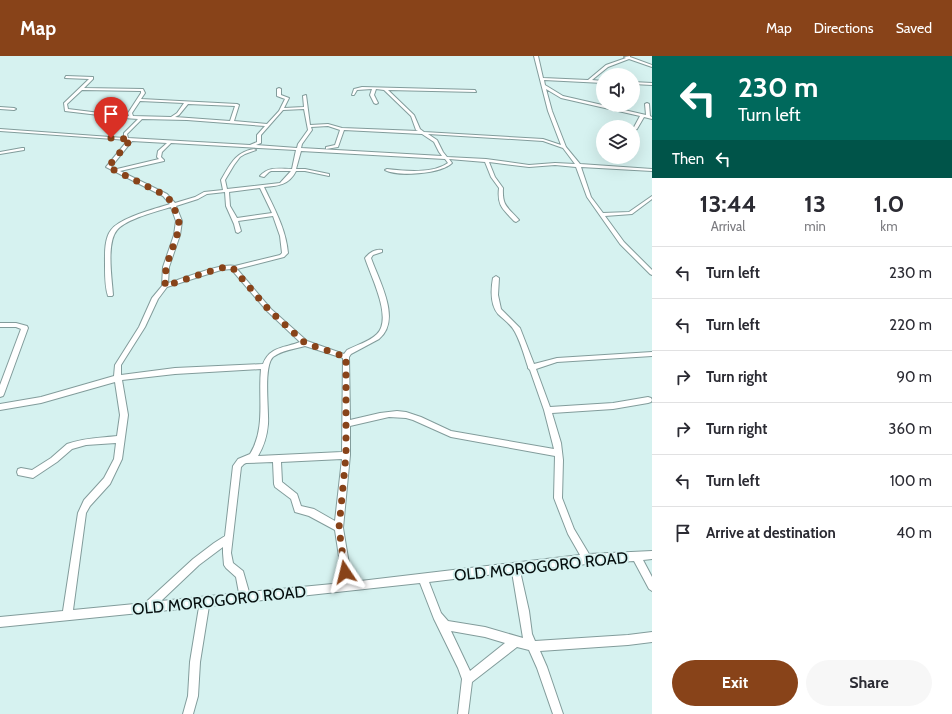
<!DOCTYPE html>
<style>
:root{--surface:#fff;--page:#f7f7f7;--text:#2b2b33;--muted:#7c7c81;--line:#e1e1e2;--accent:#884319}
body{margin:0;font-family:Cabin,sans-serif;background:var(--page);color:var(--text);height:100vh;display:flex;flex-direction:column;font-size:15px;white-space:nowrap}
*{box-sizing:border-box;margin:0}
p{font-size:13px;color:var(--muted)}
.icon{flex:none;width:22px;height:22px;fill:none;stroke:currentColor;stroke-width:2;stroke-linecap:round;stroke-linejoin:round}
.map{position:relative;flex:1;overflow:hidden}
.side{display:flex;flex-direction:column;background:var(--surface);width:300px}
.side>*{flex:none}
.hud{background:#00695c;color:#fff;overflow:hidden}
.tools{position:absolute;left:596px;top:12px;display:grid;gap:8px}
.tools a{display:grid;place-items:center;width:44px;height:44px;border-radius:50%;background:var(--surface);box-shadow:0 4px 16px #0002;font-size:20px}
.pin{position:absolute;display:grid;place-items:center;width:34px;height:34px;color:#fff;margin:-41px -17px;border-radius:50% 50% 50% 0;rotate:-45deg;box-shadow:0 0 4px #0007}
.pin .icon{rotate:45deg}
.me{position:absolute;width:44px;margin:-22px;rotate:350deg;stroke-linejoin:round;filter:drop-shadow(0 0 3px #0008)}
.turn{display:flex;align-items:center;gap:14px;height:84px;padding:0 20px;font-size:18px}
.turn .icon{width:52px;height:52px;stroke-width:2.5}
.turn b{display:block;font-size:28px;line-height:34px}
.then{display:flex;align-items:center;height:38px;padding:0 20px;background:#0003;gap:8px;font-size:15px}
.eta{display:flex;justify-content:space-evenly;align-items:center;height:68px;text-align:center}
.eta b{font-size:24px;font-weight:800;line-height:28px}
.action{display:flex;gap:8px;margin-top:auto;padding:8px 20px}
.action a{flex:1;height:46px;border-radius:24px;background:var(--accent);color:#fff;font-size:16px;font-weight:800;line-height:46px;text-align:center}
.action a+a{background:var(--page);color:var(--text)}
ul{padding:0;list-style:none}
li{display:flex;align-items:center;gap:12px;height:52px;padding:0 20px;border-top:1px solid var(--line)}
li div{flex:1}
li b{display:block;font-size:15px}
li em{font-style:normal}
header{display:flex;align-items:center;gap:24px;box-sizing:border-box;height:56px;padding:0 20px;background:var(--accent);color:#fff}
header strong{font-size:19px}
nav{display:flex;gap:22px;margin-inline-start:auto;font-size:14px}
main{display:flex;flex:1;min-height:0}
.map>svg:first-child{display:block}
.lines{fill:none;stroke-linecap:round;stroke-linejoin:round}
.minor-casing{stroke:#829c9b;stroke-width:2}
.minor{fill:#fff;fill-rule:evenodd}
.route{stroke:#884319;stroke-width:7;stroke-dasharray:0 12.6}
.labels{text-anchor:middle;stroke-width:4;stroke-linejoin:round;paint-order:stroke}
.near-street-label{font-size:16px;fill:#050e0e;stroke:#d6f2f0}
</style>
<header>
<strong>Map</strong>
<nav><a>Map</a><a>Directions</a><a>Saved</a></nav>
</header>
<main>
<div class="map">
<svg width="652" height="658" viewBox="0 0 652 658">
<rect width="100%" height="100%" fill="#d6f2f0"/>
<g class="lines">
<g class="minor-casing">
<path id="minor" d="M 534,0 L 538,0 L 543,22 L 588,24 L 606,9 L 626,2 L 624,1 L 630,0 L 630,1 L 652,9 L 652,11 L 629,3 L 608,11 L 592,24 L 603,25 L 603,27 L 544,24 L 545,29 L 563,40 L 646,59 L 645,48 L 647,47 L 649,48 L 650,60 L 652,61 L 652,63 L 644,61 L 637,73 L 635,74 L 633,73 L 640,60 L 561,42 L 546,33 L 552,55 L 566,91 L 580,108 L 652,113 L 652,115 L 581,111 L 591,141 L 603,157 L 629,156 L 652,140 L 652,143 L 632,158 L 605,160 L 624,186 L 652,214 L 652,219 L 650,218 L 620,188 L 587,141 L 576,111 L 555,109 L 529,111 L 489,106 L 495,121 L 503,132 C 502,151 508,151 519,164 L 516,166 L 514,165 C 503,153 497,150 499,132 L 491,121 L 485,106 L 449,103 L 452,107 C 441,118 398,121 385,114 L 387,113 C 404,115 433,118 448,107 L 445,103 L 301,95 L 296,113 L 305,113 L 329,118 L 329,120 L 305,115 L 296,115 C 289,129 278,130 264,131 C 274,152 286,173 288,197 L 284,201 L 237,213 L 271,253 L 307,285 L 344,298 L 347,294 C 356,289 369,286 377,278 C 393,262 371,221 365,202 C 369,197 375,193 382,194 L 382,196 L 373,199 L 371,202 C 379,225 402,264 379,283 L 351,298 L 349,301 L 350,364 L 380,357 L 397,355 L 406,356 L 421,361 L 451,375 L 554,393 L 544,354 L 530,314 L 528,312 L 528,311 C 524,299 521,287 515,276 C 511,268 504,264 498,258 C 490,248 491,233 493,222 L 496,220 L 499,222 L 498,239 L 501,253 L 520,272 L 534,308 L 557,302 L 652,296 L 652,300 L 557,306 L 536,313 L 550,351 L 613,347 L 648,341 L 651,342 L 652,344 L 651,346 L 648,347 L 613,353 L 552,357 L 561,387 L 563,404 L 562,442 L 574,473 L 589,498 L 652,495 L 652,503 L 643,504 L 652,521 L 652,535 L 649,533 L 634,505 L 587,508 L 520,515 L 529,555 L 532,578 L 535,585 L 628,579 L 652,576 L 652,586 L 628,589 L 540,595 L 547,611 L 563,658 L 553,658 L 537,612 L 529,594 L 517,591 L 472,626 L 468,658 L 458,658 L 462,623 L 458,612 L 436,567 L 434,563 L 420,527 L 209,550 L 200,606 L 198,640 L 193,658 L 183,658 L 188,640 L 190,606 L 199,551 L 0,571 L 0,561 L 63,555 L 78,457 L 84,444 L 104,422 L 114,403 L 116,387 L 86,389 L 72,393 L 57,406 L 33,422 L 18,419 L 17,416 L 18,413 L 21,412 L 32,414 L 51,402 L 67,388 C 84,382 100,382 117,380 L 120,359 L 115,326 L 41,347 L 0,354 L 0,348 L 41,341 L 114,320 L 115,309 L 139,271 L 152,242 L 162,230 L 163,211 L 174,179 L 176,165 L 171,151 C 158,155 126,163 117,174 C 106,187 112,223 113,239 L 112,240 L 108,240 C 105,231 105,219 105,210 C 105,199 104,183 111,174 C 121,161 155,153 170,148 L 163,140 L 106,111 L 128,84 L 0,75 L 0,73 L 124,82 L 124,77 L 138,63 L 124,62 L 65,55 L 64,47 L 89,23 L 65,22 L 66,20 L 93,21 L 93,23 L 84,32 L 143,33 L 145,37 L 141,43 L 237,48 L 239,49 L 234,65 L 267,68 L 279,55 L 285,43 L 277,40 L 277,33 L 279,32 L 281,33 L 281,39 L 289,42 L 284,52 L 304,51 L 303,40 L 306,39 L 310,69 L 328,68 L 342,72 L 418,75 L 416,74 L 411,60 L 384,34 L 376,33 L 374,39 L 378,47 L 376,48 L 374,47 L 370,39 L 372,33 L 357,34 L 354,39 L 352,39 L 354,33 L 362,31 L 475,34 L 476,36 L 388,34 L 414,59 L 420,73 L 424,76 L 543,83 L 561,89 L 548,55 ZM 82,34 L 141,35 L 141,37 L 128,57 L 129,60 L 124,60 L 68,53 L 67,48 ZM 140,45 L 184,47 L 177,57 L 171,61 L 133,60 L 132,57 ZM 188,48 L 235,50 L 230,65 L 175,61 L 179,59 ZM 304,53 L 308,74 L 298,88 L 297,92 L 256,89 L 261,87 L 261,79 L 283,54 ZM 142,63 L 187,64 L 265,70 L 257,79 L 257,86 L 250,89 L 128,82 L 127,78 ZM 328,70 L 340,74 L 335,89 L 326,91 L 326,93 L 338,91 L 344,74 L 422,78 L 434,86 L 439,96 L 442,100 L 301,92 L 302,88 L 312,74 L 311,71 ZM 428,78 L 543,85 L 563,92 L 575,108 L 555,107 L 529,109 L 486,103 L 447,101 L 443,96 L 437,84 ZM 132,85 L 167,87 L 158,95 L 157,101 L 159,103 L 117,113 L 111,111 ZM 171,87 L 296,94 L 292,113 C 279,113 269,110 260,120 L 264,121 L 269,116 L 271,115 L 291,115 L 280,127 L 227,133 L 225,124 L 234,109 L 240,101 L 245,98 L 256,94 L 254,93 C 235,96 230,109 221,124 L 223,134 L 204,136 L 195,141 L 175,147 L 167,138 L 120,115 L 164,105 L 164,104 L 161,101 L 162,96 ZM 260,132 L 272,157 L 237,162 L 230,150 L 229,136 ZM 225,136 L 226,150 L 234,168 L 236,176 L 238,177 L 241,175 L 238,165 L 273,160 L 280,180 L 282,197 L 280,199 L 235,210 C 223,206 182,223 168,227 L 169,211 L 180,179 L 182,165 L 176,150 L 198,143 L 207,138 ZM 231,213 L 267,255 L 300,286 C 285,292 270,290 263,308 L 175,312 L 121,319 L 121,309 L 145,271 L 158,243 L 167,231 L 221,214 ZM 305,290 L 343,302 L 342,396 L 258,400 C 264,390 267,380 268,368 C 269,353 263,311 273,301 C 282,294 295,293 305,290 ZM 261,313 C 258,342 266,372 250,398 L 238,403 L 233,410 L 225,480 L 214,487 L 193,503 L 145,547 L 73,554 L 86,457 L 90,450 L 110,428 L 122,403 L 128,359 L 122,324 L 175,318 ZM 389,361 L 406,362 L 413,364 L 451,381 L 555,400 L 554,442 L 568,478 L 580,499 L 352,526 L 343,472 L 350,399 L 350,370 ZM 342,403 L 335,465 L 314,453 L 301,450 L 297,438 L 282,426 L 281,406 ZM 273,406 L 274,428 L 275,431 L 291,443 L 295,456 L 309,460 L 335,474 L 343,527 L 249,536 L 243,515 L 233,507 L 231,497 L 241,411 L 244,408 L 246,407 ZM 223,491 L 223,497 L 224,509 L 226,512 L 236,521 L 239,537 L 161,545 L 199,509 ZM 512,516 L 523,582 L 485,571 L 448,565 L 441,557 L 429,526 ZM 451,575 L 485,581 L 505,587 L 470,615 Z
M 633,26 L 652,27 L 652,29 L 633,28 Z
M 0,51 L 14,52 L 16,53 L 14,54 L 0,53 Z
M 22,92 L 24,92 L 24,94 L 0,98 L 0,96 Z
M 0,267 L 16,267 L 27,270 L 28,272 L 4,338 L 3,340 L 0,341 L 0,329 L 21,273 L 16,271 L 0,271 Z"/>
</g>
<use href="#minor" class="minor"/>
</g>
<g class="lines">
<path class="route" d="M 111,82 L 131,83 L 108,111 L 165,139 L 172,146 L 179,165 L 177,179 L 166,211 L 165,230 L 220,212 L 232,211 L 269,254 L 305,287 L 346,301 L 346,399 L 339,472 L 345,516"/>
</g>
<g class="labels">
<g class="near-street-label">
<text transform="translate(541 510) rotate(-6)" y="6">OLD MOROGORO ROAD</text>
<text transform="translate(219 544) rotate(-6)" y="6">OLD MOROGORO ROAD</text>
</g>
</g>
</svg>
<div class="tools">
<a><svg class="icon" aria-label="sound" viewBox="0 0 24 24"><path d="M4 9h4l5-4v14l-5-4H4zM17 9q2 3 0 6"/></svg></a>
<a><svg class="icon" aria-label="layers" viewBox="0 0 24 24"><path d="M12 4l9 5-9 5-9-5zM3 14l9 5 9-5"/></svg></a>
</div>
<div class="pin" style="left:111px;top:82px;background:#d93025"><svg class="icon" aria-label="arrive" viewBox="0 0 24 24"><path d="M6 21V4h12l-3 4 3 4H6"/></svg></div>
<svg class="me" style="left:345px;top:516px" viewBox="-20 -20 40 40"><path d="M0-17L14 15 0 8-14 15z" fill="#884319" stroke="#fff" stroke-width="4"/></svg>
</div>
<section class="side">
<div class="hud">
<div class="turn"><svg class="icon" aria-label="left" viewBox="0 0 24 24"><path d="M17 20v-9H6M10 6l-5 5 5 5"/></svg><div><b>230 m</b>Turn left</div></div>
<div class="then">Then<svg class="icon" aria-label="left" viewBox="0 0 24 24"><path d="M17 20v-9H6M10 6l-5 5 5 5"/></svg></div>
</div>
<div class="eta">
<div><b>13:44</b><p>Arrival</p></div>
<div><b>13</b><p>min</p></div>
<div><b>1.0</b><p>km</p></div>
</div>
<ul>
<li><svg class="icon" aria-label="left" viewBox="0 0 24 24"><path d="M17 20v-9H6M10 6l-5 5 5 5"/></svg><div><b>Turn left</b></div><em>230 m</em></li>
<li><svg class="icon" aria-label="left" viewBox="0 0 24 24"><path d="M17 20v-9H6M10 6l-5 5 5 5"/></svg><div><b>Turn left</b></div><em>220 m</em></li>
<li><svg class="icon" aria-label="right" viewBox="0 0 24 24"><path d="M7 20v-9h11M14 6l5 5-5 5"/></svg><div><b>Turn right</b></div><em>90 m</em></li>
<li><svg class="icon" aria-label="right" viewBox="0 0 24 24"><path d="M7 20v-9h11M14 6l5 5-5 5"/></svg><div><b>Turn right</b></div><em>360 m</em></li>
<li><svg class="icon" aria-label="left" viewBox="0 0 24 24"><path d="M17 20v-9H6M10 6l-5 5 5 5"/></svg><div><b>Turn left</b></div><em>100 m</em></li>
<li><svg class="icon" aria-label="arrive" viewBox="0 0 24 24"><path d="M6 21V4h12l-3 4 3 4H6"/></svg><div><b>Arrive at destination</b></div><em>40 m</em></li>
</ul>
<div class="action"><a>Exit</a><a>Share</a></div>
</section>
</main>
